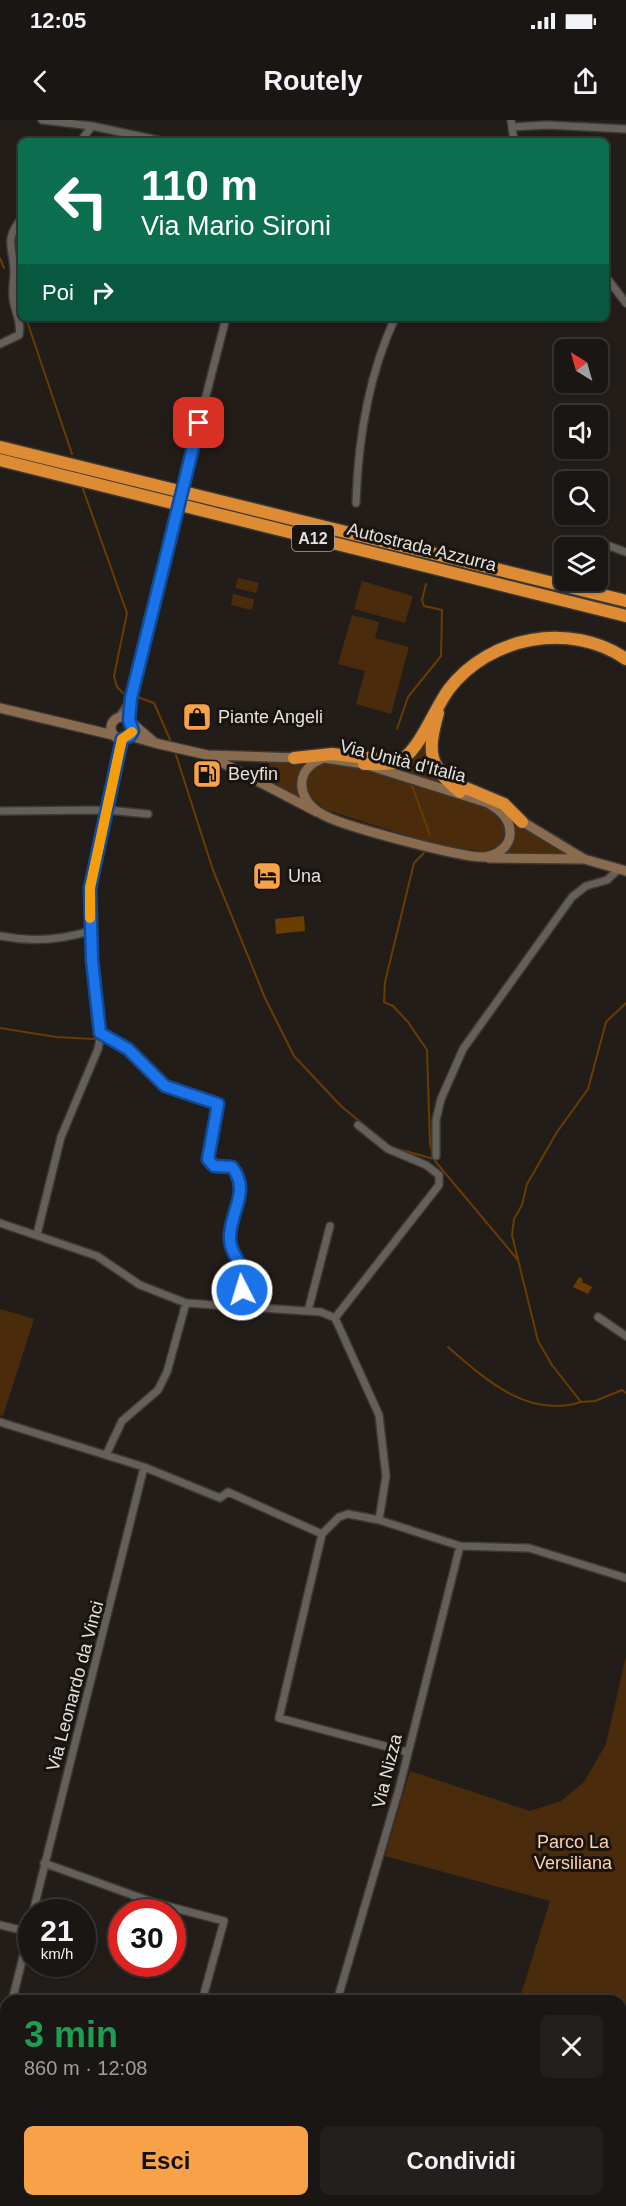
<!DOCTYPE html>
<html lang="it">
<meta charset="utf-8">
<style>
:root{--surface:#1a1613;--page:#231f1c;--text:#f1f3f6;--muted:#9f9fa0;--line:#383533;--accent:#f7a149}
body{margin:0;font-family:Helvetica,sans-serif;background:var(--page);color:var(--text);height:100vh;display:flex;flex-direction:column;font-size:22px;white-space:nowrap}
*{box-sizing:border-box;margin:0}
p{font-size:20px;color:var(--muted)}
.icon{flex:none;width:33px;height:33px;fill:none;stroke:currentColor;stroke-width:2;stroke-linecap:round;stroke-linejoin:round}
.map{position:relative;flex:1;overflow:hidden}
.drawer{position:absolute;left:0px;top:1875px;width:627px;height:212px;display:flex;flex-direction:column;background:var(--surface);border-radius:18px 18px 0 0;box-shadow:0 2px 4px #0004,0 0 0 2px var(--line)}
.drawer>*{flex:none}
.hud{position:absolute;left:18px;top:18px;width:591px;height:183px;border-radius:9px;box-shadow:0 2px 4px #0004,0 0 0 2px var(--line);background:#0b6e4f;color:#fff;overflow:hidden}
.needle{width:39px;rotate:323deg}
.controls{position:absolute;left:554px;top:219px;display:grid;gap:12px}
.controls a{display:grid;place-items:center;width:54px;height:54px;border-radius:9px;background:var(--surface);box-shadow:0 2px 4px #0004,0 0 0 2px var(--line);font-size:30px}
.speed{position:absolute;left:18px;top:1779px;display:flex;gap:12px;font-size:30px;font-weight:700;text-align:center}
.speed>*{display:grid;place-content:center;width:78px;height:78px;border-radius:50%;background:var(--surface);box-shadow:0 2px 4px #0004,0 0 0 2px var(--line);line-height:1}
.speed small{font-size:15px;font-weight:400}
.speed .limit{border:9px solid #d22;background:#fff;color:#111}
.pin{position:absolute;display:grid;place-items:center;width:51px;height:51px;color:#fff;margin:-26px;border-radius:12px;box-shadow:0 3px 9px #0006}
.me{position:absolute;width:66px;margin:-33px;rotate:355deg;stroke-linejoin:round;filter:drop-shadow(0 0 4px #0008)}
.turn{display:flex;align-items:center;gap:21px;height:126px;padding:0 24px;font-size:27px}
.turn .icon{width:78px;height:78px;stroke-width:2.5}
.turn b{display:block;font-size:42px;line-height:51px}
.then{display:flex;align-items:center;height:57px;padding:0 24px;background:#0003;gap:12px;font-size:22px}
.round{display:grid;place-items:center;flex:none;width:63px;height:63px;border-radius:9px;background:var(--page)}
.summary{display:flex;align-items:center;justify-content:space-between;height:102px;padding:0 24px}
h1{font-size:36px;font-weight:700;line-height:45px;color:#1e9e55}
.primary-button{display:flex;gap:12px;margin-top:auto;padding:12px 24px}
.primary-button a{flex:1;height:69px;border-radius:9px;background:var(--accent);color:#111;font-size:24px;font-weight:700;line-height:69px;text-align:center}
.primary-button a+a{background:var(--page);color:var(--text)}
.status{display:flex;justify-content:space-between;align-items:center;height:42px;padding:0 30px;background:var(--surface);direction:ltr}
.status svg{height:16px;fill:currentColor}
header{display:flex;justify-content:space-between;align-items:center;height:78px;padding:0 24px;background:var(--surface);font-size:27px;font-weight:700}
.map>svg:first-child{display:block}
.green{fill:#4a2c0c}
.water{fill:#6a3c02}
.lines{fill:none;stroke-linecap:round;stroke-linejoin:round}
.stream{stroke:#6a3c02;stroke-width:2}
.minor-casing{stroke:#3b3835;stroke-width:10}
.secondary-casing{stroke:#3b3835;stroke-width:12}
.motorway-casing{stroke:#3b3835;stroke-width:15}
.minor{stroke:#655f5a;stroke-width:7}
.secondary{stroke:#896c4f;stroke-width:9}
.motorway{stroke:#de8c34;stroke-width:12}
.minor-bridge-casing{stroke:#3b3835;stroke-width:10;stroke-linecap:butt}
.minor-bridge{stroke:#655f5a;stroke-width:7}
.route-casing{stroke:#114b97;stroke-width:15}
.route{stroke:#1a73e8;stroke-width:10}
.slow{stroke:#f59e0b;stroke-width:10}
.labels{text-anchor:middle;stroke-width:6;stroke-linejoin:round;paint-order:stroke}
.shield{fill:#191410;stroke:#a6a3a0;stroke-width:1.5}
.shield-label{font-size:16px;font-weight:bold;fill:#e3e0dd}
.street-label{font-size:18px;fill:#e3e0dd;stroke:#191410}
.poi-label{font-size:18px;fill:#e3e0dd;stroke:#191410;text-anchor:start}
.park-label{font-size:18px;fill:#fed2aa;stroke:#191410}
</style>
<div class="status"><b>12:05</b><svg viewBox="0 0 49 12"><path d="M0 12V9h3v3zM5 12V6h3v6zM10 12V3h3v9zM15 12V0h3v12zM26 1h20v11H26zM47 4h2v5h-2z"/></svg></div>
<header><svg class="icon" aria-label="back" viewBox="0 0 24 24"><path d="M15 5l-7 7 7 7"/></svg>Routely<svg class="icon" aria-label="share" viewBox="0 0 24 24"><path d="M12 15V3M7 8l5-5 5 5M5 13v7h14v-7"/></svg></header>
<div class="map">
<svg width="626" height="2086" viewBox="0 0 626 2086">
<rect width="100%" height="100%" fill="#231d19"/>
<path class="green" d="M 238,458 L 259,463 L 256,473 L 235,468 Z
M 362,461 L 413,476 L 405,503 L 354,489 Z
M 233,474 L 254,479 L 252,490 L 231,485 Z
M 352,495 L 379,502 L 375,518 L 409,527 L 391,594 L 356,584 L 365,551 L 338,544 Z
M 425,615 L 439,657 L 435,663 L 397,651 L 396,648 Z
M 316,639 C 300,654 292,662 305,681 L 262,657 L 268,643 Z
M 323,642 L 369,650 L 485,686 L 502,701 L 506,716 L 504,722 L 487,732 L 433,724 L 324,689 L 307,673 C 306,655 307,651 323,642 Z
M 512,700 L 564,734 L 502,735 L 514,706 Z
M 0,1189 L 34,1199 L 3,1296 L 0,1295 Z
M 626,1536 L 626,2086 L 456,2086 L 458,2080 L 621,2080 L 621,1881 L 519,1881 L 550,1781 L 385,1736 L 410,1651 L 530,1691 L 561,1681 L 584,1662 L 606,1624 Z
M 286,2081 L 349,2081 L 365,2086 L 285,2086 Z"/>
<path class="water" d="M 304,796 L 305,811 L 276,814 L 275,799 Z
M 579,1157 L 583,1159 L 582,1162 L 592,1167 L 588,1174 L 573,1167 Z"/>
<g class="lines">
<path class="stream" d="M 0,138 L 4,148
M 18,175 L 21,184
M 26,198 L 72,334
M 83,369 L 127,493 L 114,556 L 117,567 L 123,573
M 138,577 L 154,583 L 171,622
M 397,609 L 408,577 L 441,536 L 442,490 L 424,486 L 422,480 L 426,464
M 176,635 L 213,750 L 265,878 L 294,936 L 341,986 L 391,1027 L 434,1039
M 412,666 L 430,715
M 424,733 L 414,743 L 385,862 L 384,882 L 393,886 L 408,902 L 427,930 L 430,1024 L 435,1041 L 518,1140
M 626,883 L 606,902 L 588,969 L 557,1012 L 527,1064 L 522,1085 L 514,1099 L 512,1115 L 538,1221 L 552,1245 L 581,1282 L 595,1281 L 622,1270 L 626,1273
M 0,908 L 56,917 L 94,919
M 448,1227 C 485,1259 528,1299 581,1282"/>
<g class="minor-casing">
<path id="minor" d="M 42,0 L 92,6 L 162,21
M 511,0 L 514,21
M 512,7 L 547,5 L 626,9
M 81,21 L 92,6
M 606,157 L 626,183
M 0,224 L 19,215 C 22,201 14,191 13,177 C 12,170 14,161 14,153 C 14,128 3,122 21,99
M 188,346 L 226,198
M 356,383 C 358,320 368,256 395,198
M 601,423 L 626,432
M 119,597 L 130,581
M 129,600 L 131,578 L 172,408
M 0,691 L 108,690 L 148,694
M 0,816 C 30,822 61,820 90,811
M 101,913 L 128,929 L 165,966 L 218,984 L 208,1039 L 214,1045 L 232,1047 L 241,1066 L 230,1120 L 245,1152 L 239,1187
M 436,1036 L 436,1000 L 441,979 L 463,929 L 572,777 L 586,766 L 607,760 L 619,749
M 0,1103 L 97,1136 L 140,1165 L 186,1183 L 321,1192 L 335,1198 L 379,1295 L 386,1356 L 379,1400
M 37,1114 L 61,1017 L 98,929 L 101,913 L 92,840 L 90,768 L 122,619
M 308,1191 L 330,1106
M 598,1197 L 626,1216
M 335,1198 L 439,1065 L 439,1055 L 426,1045 L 388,1029 L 358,1005
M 0,1302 L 144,1347 L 220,1378 L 228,1372 L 322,1414 L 339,1397 L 348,1394 L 379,1400 L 460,1426 L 529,1428 L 626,1458
M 106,1335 L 122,1301 L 158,1270 L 167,1252 L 186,1183
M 322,1414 L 279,1598 L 407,1632
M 44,1743 L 152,1782 L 224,1801 L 202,1881
M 33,1792 L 144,1347
M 0,1805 L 29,1812
M 12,1881 L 32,1801
M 337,1881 L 399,1669 L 460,1426
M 0,1927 L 6,1904
M 0,1952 L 6,1951
M 0,2036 L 6,2033
M 280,2086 L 282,2080"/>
</g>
<g class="secondary-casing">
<path id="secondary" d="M 0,588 L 113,615
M111 608a11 11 0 1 1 22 0a11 11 0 1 1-22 0Z
M 130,616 L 155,623 L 133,604
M 155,623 L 207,635 L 300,638
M 324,638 L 364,644 L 488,683 C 500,690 511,699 510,715 C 509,727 496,736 484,737 C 463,738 337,705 320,693 C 295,677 295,648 324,638 Z
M 215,639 L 317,692
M 518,699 L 584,739 L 626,751
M 489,738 L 583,739"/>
</g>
<g class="motorway-casing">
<path id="motorway" d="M 0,327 L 626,481
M 0,340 L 626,496
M 438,593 C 427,633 428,645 460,672
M 294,638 L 332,634 L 376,639
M 364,644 C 378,644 393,646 404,638 C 422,624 435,588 449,569 C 490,516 570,501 626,539
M 454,663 L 504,684 L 522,702"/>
</g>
<use href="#minor" class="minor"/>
<use href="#secondary" class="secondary"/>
<use href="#motorway" class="motorway"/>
<g class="minor-bridge-casing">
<path id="minor-bridge" d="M 172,408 L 188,346"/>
</g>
<use href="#minor-bridge" class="minor-bridge"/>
</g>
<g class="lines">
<g class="route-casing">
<path id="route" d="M 199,303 L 131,578 L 129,600 L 133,611 L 130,616 L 122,619 L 90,768 L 92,840 L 100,913 L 128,929 L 165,966 L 218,984 L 208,1039 L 214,1046 L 232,1047 C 252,1072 228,1094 230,1120 C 232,1142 247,1139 242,1170"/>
</g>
<use href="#route" class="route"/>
<path class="slow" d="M 90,798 L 90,768 L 122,619 L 132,612"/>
</g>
<defs>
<g id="shop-square" transform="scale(1.5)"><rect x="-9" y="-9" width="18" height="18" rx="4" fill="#f7a149" stroke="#191410"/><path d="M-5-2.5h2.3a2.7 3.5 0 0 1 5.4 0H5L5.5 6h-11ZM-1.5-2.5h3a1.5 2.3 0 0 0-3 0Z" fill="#111"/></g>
<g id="fuel-square" transform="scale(1.5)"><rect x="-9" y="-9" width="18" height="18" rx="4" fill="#f7a149" stroke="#191410"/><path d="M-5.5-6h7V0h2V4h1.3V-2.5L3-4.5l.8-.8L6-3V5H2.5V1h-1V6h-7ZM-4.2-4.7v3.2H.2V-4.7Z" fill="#111"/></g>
<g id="hotel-square" transform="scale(1.5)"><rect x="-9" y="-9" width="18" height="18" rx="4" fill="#f7a149" stroke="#191410"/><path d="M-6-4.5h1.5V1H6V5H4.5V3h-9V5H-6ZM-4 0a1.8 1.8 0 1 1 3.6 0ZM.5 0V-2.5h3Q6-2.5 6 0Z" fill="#111"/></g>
</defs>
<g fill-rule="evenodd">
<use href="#shop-square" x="197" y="597"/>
<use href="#fuel-square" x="207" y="654"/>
<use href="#hotel-square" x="267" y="756"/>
</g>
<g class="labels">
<rect class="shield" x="292" y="405" width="42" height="26" rx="4.5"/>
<g class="shield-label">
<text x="313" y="424">A12</text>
</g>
<g class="street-label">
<text transform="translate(422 427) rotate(14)" y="6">Autostrada Azzurra</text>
<text transform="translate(403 641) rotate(14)" y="6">Via Unità d'Italia</text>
<text transform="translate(75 1566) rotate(-75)" y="6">Via Leonardo da Vinci</text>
<text transform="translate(387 1651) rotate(-76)" y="6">Via Nizza</text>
</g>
<g class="poi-label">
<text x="218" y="603">Piante Angeli</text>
<text x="228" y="660">Beyfin</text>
<text x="288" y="762">Una</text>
</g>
<g class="park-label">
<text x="573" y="1728">Parco La<tspan x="573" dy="21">Versiliana</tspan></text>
</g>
</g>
</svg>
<div class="controls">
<a><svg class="needle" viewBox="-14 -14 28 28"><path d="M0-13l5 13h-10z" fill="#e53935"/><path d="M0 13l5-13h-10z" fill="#9f9fa0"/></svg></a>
<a><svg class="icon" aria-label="sound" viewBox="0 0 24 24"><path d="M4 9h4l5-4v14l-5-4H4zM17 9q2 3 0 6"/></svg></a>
<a><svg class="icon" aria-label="search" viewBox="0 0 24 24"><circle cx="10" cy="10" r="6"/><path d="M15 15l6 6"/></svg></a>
<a><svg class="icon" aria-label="layers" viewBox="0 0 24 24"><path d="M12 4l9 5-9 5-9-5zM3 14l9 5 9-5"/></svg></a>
</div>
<div class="speed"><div>21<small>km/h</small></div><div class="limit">30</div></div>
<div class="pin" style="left:199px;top:303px;background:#d93025"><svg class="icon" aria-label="arrive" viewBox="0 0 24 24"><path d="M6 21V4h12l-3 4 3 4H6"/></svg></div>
<svg class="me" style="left:242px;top:1170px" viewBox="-20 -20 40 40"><circle r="17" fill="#1a73e8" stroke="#fff" stroke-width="3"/><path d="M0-11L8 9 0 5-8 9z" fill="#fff"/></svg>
<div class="hud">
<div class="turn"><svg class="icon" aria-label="left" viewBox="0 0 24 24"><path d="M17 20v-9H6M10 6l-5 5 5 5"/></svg><div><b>110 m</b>Via Mario Sironi</div></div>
<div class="then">Poi<svg class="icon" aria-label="right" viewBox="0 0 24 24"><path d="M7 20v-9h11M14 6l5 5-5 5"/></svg></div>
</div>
<section class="drawer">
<div class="summary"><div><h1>3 min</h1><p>860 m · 12:08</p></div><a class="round"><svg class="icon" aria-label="close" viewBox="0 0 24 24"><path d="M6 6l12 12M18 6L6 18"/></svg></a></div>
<div class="primary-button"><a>Esci</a><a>Condividi</a></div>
</section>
</div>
